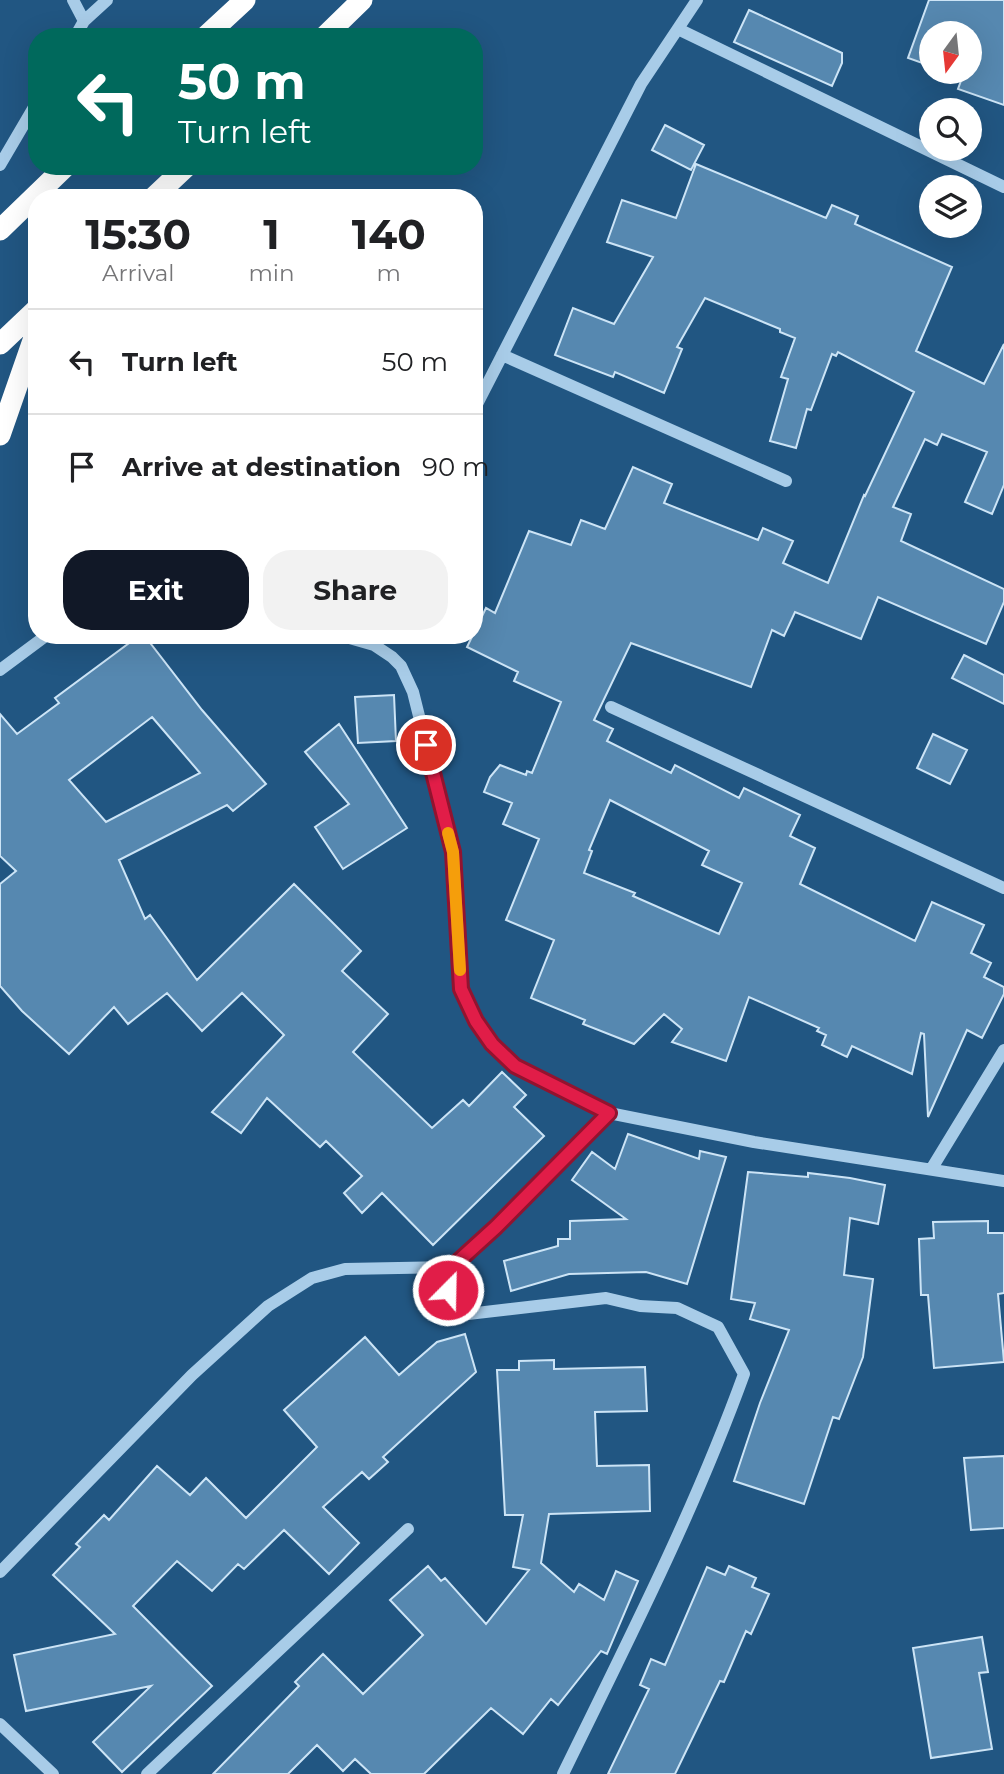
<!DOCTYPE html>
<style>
:root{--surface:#fff;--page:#f2f2f2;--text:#202124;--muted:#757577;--line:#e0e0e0;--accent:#111827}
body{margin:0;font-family:Montserrat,sans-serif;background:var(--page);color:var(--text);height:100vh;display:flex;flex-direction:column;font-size:26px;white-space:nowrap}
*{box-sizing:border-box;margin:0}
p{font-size:23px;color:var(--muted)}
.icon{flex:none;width:38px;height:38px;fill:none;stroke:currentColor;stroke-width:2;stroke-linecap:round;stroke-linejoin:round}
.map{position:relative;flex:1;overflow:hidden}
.side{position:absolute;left:28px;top:189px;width:455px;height:455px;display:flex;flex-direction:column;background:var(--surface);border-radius:28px;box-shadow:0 7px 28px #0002}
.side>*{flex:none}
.hud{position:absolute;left:28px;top:28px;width:455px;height:147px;border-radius:28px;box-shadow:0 7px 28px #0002;background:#00695c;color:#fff;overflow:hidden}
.needle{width:46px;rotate:195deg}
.tools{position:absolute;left:919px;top:21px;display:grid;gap:14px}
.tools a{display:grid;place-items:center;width:63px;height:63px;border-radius:50%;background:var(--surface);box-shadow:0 7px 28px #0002;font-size:35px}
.pin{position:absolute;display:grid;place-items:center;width:60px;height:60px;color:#fff;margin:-30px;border:4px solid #fff;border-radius:50%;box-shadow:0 2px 7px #0007}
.me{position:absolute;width:77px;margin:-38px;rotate:23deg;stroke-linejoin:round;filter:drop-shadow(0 0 5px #0008)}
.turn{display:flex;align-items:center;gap:24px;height:147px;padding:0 35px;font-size:32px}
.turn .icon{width:91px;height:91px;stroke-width:2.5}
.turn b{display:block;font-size:49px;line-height:60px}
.eta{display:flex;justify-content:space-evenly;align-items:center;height:119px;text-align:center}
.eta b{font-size:42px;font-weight:700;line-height:49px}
.cta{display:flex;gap:14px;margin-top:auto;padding:14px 35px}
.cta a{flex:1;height:80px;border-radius:28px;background:var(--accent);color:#fff;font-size:28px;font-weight:700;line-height:80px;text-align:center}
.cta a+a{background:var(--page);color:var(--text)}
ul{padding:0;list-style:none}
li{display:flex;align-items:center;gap:21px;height:105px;padding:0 35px;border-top:2px solid var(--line)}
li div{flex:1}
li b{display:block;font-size:26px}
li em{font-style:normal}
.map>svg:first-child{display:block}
.building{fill:#5688b0;stroke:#cce4f6;stroke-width:2;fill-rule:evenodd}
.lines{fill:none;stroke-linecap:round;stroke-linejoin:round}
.minor{stroke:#a8cce8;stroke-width:12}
.highway{stroke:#fff;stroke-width:21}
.route-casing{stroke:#92132f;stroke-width:18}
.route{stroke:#e11d48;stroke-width:12}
.slow{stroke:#f59e0b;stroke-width:12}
</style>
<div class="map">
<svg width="1004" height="1774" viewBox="0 0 1004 1774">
<rect width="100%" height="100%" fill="#215682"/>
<path class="building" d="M 929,0 L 1004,0 L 1004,105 L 958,89 L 962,78 L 946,72 L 970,72 L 970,33 L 931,33 L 931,66 L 908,58 Z
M 749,10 L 842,53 L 842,63 L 832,86 L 734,42 Z
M 665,125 L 704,145 L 691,170 L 652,150 Z
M 696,164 L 826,218 L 832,205 L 858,216 L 855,224 L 952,267 L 916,351 L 984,384 L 1004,344 L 1004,485 L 992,514 L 965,502 L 987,452 L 942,434 L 937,445 L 925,439 L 893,507 L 911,514 L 901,541 L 1004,589 L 1004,602 L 986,644 L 878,597 L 861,639 L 795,612 L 784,636 L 772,630 L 751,687 L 631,643 L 594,720 L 613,729 L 607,741 L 671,773 L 675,765 L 739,798 L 744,788 L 800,815 L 790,836 L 815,848 L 800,884 L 915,941 L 932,902 L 984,925 L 971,953 L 991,963 L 984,977 L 1004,987 L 1004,994 L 982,1038 L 967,1030 L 928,1117 L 924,1034 L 921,1033 L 912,1074 L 852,1046 L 847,1057 L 822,1045 L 826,1035 L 817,1031 L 819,1028 L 749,997 L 726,1061 L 672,1042 L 682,1029 L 664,1014 L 634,1044 L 583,1024 L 585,1020 L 531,998 L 554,940 L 506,920 L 539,839 L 503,824 L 512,803 L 484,792 L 490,777 L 500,765 L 526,775 L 527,771 L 532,773 L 561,702 L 514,681 L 518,672 L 467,647 L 486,608 L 495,613 L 529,531 L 571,545 L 581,520 L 605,529 L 633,467 L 672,484 L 664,503 L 758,540 L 763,528 L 793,541 L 783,563 L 828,583 L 864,495 L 865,496 L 914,392 L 838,352 L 836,356 L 832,354 L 811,410 L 807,409 L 796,448 L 770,441 L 788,379 L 781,377 L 795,338 L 780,332 L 780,329 L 705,298 L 677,347 L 682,349 L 664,393 L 615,372 L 613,377 L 555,355 L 573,308 L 614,324 L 653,257 L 607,242 L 622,200 L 676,218 ZM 610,800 L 709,851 L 702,865 L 742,883 L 719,934 L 633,896 L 635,893 L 584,873 L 592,851 L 589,850 Z
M 140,635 L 144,635 L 202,710 L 266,784 L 233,811 L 227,805 L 119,860 L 145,919 L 150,915 L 197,980 L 294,884 L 361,951 L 342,971 L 388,1014 L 353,1052 L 432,1128 L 463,1100 L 469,1106 L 502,1072 L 526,1095 L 514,1107 L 544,1136 L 433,1245 L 382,1193 L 362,1213 L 344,1193 L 362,1176 L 326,1141 L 320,1147 L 267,1098 L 241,1133 L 212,1112 L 284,1035 L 242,993 L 202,1031 L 167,993 L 128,1024 L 114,1007 L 69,1054 L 22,1011 L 0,986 L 0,884 L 16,871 L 0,856 L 0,714 L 17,734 L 59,703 L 55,698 ZM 152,717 L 200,773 L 106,822 L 69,780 Z
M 964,655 L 1004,675 L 1004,704 L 952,678 Z
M 394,695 L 396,741 L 358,743 L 355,697 Z
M 339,724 L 407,828 L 343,869 L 315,827 L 349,804 L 305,752 Z
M 933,734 L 967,750 L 950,784 L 917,768 Z
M 628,1134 L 699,1159 L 700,1151 L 726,1157 L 687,1284 L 646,1272 L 569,1274 L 511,1291 L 504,1261 L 558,1246 L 558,1239 L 570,1239 L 570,1221 L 626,1219 L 572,1180 L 592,1152 L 615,1169 Z
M 748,1172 L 808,1177 L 808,1173 L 850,1178 L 885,1185 L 878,1224 L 850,1218 L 844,1275 L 873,1279 L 863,1357 L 839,1419 L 833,1417 L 804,1504 L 734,1481 L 760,1403 L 789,1330 L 750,1319 L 755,1303 L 731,1299 Z
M 988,1221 L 988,1233 L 1004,1233 L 1004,1293 L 998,1294 L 1004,1362 L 934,1368 L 928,1295 L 921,1295 L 919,1239 L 934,1238 L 933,1222 Z
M 465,1334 L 476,1372 L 383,1457 L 388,1462 L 369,1479 L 362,1472 L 323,1507 L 359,1543 L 329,1574 L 284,1530 L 244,1569 L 238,1564 L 212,1591 L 177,1561 L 133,1606 L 212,1686 L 122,1772 L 93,1742 L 151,1686 L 26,1711 L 14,1655 L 115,1634 L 53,1575 L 80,1547 L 76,1544 L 104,1515 L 109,1520 L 157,1466 L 190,1495 L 206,1478 L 246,1518 L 317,1447 L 284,1410 L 365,1337 L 399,1375 L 437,1342 Z
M 554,1360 L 554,1369 L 645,1367 L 647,1411 L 595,1412 L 597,1466 L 649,1465 L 650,1511 L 549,1514 L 541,1563 L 574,1592 L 579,1584 L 604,1600 L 616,1571 L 638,1581 L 607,1654 L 601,1651 L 558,1705 L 551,1699 L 523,1734 L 491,1708 L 424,1774 L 371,1774 L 355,1759 L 343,1771 L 317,1745 L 288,1774 L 213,1774 L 299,1686 L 295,1682 L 323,1654 L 363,1694 L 423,1635 L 390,1600 L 428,1566 L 441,1581 L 445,1578 L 486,1624 L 529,1570 L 513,1567 L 523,1515 L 505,1515 L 497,1370 L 519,1370 L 519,1361 Z
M 1004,1456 L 1004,1528 L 971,1530 L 964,1458 Z
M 729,1566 L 756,1578 L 752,1587 L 769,1594 L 751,1634 L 746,1631 L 724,1682 L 720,1681 L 675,1774 L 608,1774 L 649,1689 L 640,1685 L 651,1659 L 665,1665 L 707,1567 L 725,1575 Z
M 982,1637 L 988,1672 L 979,1673 L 992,1749 L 931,1758 L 913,1648 Z"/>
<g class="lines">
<path class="minor" d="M 73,0 L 84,21
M 678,29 L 1004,187
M 75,37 L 84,21 L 107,0
M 0,165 L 37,102
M 502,355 L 786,481
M 474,410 L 641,84 L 697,0
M 339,635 L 374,645 L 392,657 L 401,666 L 413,692 L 453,852 L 462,989 L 476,1021 L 492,1044 L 515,1066 L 609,1113 L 754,1142 L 1004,1181
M 0,670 L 47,635
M 611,707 L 1004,888
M 932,1168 L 1004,1050
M 452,1267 C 447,1293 447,1296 468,1314 L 606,1298 L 640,1306 L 677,1308 L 718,1327 L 744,1374 C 694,1512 627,1643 563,1774
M 0,1572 L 192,1375 L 268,1306 L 312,1278 L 345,1269 L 452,1267 L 496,1227 L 609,1113
M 0,1724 L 53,1774
M 147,1774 L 408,1529"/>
<path class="highway" d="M 205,37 L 245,0
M 324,37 L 362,0
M 153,198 L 187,166
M 0,230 L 66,166
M 0,344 L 37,309
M 0,435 L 37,329"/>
</g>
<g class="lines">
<g class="route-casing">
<path id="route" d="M 426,745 L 453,852 L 461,989 L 476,1021 L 492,1044 L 515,1066 L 609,1113 L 496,1227 L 452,1267 L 448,1290"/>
</g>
<use href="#route" class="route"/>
<path class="slow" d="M 448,833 L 453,852 L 460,970"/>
</g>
</svg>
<div class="tools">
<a><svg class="needle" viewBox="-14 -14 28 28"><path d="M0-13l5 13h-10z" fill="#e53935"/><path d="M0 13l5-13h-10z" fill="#757577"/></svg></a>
<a><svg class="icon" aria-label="search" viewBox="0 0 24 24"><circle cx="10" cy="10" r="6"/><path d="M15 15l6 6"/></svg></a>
<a><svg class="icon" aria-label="layers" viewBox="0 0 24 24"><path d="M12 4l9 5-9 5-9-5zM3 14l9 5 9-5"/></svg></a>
</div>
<div class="pin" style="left:426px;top:745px;background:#d93025"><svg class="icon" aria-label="arrive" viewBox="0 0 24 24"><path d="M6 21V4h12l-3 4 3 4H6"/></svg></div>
<svg class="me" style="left:448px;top:1290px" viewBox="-20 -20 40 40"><circle r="17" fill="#e11d48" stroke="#fff" stroke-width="3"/><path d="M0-11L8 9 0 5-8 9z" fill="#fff"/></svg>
<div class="hud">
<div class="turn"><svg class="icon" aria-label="left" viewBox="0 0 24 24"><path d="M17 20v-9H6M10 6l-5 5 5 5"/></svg><div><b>50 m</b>Turn left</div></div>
</div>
<section class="side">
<div class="eta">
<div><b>15:30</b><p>Arrival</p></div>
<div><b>1</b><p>min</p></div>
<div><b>140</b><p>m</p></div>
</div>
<ul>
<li><svg class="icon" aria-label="left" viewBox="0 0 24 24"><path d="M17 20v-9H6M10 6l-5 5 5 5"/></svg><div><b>Turn left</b></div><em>50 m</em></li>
<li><svg class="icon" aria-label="arrive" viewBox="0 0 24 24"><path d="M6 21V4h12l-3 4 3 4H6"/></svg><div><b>Arrive at destination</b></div><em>90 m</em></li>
</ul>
<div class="cta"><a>Exit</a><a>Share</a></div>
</section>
</div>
